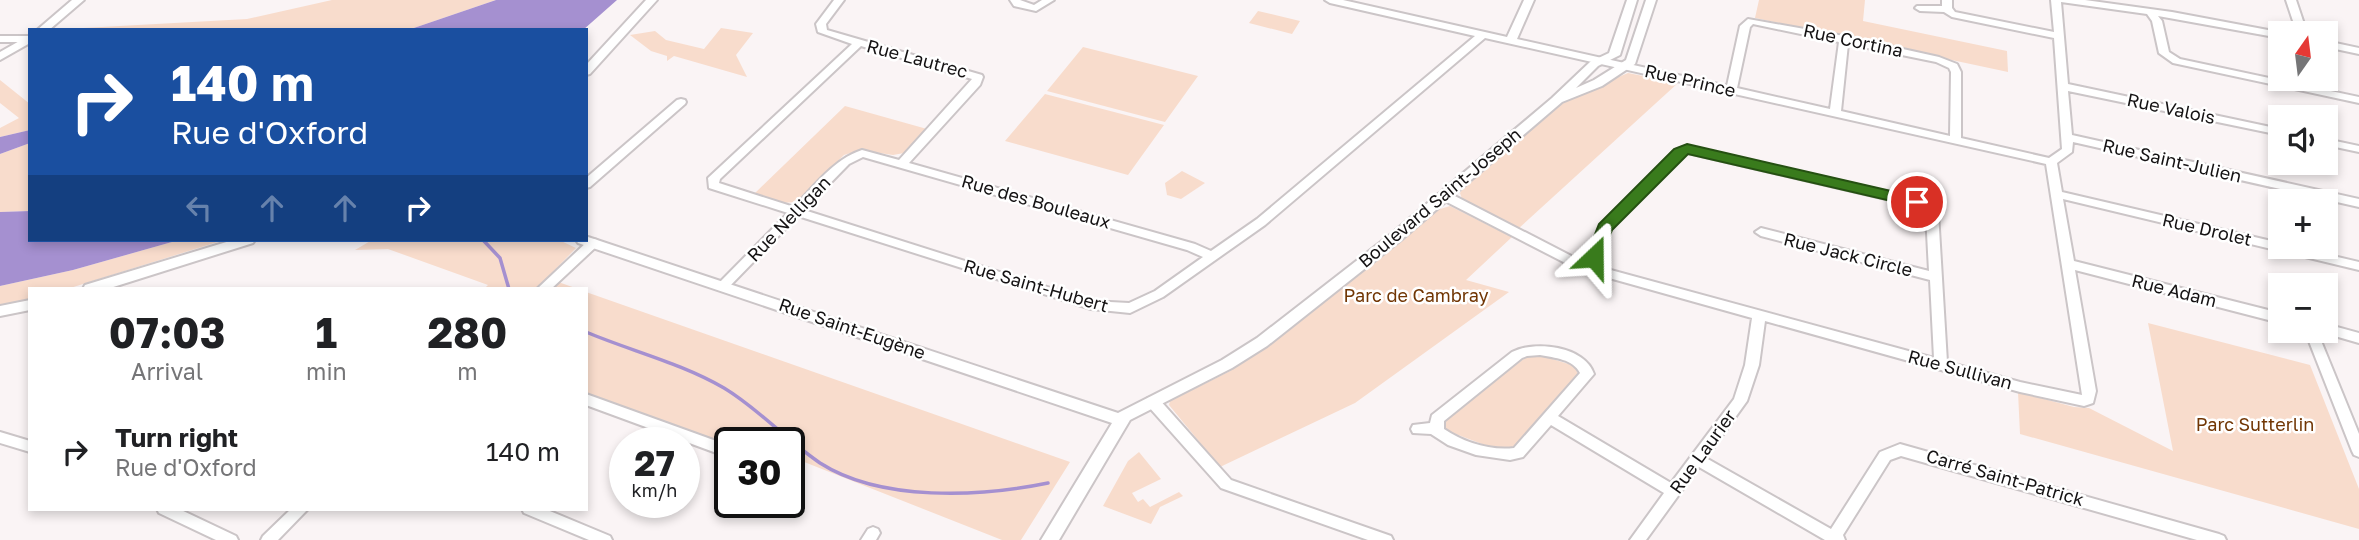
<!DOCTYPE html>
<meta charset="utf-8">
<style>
:root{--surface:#fff;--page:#f6f6f6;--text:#202124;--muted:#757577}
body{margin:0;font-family:"Golos Text",sans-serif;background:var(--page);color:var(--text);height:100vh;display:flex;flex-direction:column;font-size:26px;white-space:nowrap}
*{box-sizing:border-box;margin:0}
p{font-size:23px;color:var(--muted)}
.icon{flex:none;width:38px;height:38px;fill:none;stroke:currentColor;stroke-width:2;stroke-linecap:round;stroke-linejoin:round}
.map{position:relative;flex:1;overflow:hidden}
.details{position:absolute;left:28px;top:287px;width:560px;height:224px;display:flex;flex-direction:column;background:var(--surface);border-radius:0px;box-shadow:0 4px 10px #0003}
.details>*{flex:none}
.top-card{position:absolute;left:28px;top:28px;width:560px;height:214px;border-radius:0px;box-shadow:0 4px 10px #0003;background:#1a4fa0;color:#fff;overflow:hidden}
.needle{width:46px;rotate:14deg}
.buttons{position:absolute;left:2268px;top:21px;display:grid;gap:14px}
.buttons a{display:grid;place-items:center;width:70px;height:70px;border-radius:0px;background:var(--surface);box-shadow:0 4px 10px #0003;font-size:35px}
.speed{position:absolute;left:609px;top:427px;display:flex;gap:14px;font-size:35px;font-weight:700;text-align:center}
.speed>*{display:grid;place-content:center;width:91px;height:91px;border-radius:50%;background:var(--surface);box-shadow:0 4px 10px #0003;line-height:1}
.speed small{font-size:18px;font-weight:400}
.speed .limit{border:4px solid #111;border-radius:10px;background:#fff;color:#111}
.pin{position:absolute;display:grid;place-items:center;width:60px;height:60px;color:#fff;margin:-30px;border:4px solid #fff;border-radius:50%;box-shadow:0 2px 7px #0007}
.me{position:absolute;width:77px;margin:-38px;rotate:23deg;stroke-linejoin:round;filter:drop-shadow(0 0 5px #0008)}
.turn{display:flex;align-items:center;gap:24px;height:147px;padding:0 28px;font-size:32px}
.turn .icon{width:91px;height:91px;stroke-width:2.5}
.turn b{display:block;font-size:49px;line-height:60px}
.lanes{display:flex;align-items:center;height:66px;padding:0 28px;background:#0003;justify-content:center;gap:35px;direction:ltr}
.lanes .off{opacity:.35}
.eta{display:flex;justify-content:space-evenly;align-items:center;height:119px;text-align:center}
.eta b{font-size:42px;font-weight:700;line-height:49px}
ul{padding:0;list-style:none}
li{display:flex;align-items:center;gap:21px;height:91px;padding:0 28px}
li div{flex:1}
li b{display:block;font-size:26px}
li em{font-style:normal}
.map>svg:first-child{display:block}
.green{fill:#f8dccc}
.water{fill:#a590d0}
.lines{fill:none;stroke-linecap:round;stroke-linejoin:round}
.stream{stroke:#a590d0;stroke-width:3.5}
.minor-casing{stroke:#cbc5c7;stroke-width:4}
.tertiary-casing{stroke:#cbc5c7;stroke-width:4}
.minor{fill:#fff;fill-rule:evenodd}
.tertiary{fill:#fff;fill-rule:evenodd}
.route{fill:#397b1c;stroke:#255012;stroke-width:2}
.labels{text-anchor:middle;stroke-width:5;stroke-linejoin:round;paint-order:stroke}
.street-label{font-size:18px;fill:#141213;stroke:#fff}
.park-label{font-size:18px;fill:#713604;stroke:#fff}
</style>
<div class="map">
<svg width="2359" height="540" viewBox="0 0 2359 540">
<rect width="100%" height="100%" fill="#faf4f5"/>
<path class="green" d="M 332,0 L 496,0 L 408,30 L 47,30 L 247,19 Z
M 1759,0 L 1865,0 L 1863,21 L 2007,51 L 2008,72 L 1755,18 Z
M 1258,11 L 1300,21 L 1292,34 L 1249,23 Z
M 721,28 L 753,33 L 736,55 L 747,77 L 674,56 L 667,61 L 667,56 L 651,51 L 630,35 L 655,31 L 666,40 L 704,49 Z
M 1083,47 L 1198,76 L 1165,122 L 1047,91 Z
M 1628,73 L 1678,83 L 1518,229 L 1462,199 L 1460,193 L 1463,188 L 1569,98 Z
M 0,80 L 30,104 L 30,130 L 0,137 L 0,128 L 19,118 L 0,103 Z
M 1045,94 L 1164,125 L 1128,175 L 1005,141 Z
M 845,106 L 927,129 L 904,153 L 893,155 L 860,150 L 844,155 L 796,202 L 781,203 L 753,195 Z
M 30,143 L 30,211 L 0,212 L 0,154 Z
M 1182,171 L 1205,183 L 1181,199 L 1167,195 L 1165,183 Z
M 1450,206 L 1512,237 L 1466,280 L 1509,292 L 1355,403 L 1220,467 L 1169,405 L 1170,401 L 1230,371 L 1270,344 L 1437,210 Z
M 179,240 L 224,240 L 67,289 L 30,289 L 30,300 L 0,306 L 0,286 L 73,270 Z
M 372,240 L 559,240 L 576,248 L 547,278 L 578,289 L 484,289 L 488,285 L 388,249 L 355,250 Z
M 586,292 L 1070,462 L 1021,540 L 1002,540 L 789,456 L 789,443 L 755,443 L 745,439 L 730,445 L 586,393 Z
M 2148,323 L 2310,365 L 2359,489 L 2359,529 L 2020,434 L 2018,392 L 2074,407 L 2089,408 L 2173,451 Z
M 1529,355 L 1539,355 L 1575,366 L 1578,375 L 1513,448 L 1498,450 L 1445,430 L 1444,423 L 1448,417 Z
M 1139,452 L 1161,479 L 1132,493 L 1138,502 L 1143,499 L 1150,507 L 1179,492 L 1183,496 L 1160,507 L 1151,524 L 1103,506 L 1128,461 Z"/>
<path class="water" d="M 496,0 L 617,0 L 583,30 L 408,30 Z
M 30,130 L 30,143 L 0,154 L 0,137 Z
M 30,211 L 30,240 L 179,240 L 73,270 L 0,286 L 0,212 Z"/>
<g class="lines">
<path class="stream" d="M 483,240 L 500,258 L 509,289
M 586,332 C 631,351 681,363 724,388 C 759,409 786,440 820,463 C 881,502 980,497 1048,483"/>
<g class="minor-casing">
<path id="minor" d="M 834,0 L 844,0 L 826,24 L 827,30 L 982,75 L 983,77 L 980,85 L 909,163 L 1195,244 L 1211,251 L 1257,219 L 1475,36 L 1330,3 L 1325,0 L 1343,0 L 1507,37 L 1524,0 L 1534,0 L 1517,39 L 1727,86 L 1740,26 L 1748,19 L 1844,36 L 1939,57 L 1957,64 L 1961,72 L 1961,138 L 2049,158 L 2062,149 L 2054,38 L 1952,17 L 1944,12 L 1920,11 L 1915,8 L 1917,6 L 1942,6 L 1942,0 L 1952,0 L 1952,8 L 1955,12 L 2054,32 L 2051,0 L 2085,0 L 2172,12 L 2284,33 L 2280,33 L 2280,38 L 2158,16 L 2162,21 L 2169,52 L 2180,59 L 2359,97 L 2359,103 L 2173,63 L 2159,53 L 2152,21 L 2147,14 L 2061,2 L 2068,84 L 2280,129 L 2280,135 L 2068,91 L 2072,135 L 2359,199 L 2359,207 L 2073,142 L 2072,152 L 2057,163 L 2062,192 L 2280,243 L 2280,247 L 2295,247 L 2359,262 L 2359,270 L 2063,199 L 2074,261 L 2280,313 L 2280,323 L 2075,270 L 2096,391 L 2093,403 L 2084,406 L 2020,392 L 1765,321 L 1759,365 L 1747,401 L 1706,458 L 1831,529 L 1880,452 L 1900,444 L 2219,534 L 2224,536 L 2226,540 L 2197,540 L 1901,456 L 1890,460 L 1843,535 L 1845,540 L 1825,540 L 1699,467 L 1646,540 L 1630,540 L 1664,493 L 1551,425 L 1523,457 L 1510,460 L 1476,455 L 1448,445 L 1431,434 L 1413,433 L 1411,429 L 1413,425 L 1430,423 L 1432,415 L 1512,352 C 1535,340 1585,346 1594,374 L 1558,416 L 1671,483 L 1734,399 L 1745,365 L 1752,318 L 1577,269 L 1441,199 L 1439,196 L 1441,193 L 1449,193 L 1585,263 L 1601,225 L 1675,150 L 1687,146 L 1924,200 L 1938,212 L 1947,362 L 2020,382 L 2082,395 L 2046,164 L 1485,38 L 1265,225 L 1163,297 L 1130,313 L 1091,309 L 798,216 L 727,289 L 719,289 L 717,286 L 719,283 L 788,213 L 709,188 L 708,178 L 852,44 L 818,32 L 816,24 ZM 1753,24 L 1839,42 L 1830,109 L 1737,88 L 1750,27 ZM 1848,44 L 1936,62 L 1949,68 L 1951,72 L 1950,136 L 1841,111 ZM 861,46 L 972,79 L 899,160 L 862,150 C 834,159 814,186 794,207 L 719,183 L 720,179 ZM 1688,153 L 1916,206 L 1926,214 L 1929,271 L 1761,228 L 1755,232 L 1761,236 L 1930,280 L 1934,358 L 1596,266 L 1610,230 L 1683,154 ZM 863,157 L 1187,250 L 1203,257 L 1155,291 L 1129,303 L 1091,301 L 804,210 L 849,164 ZM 1540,355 C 1555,358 1573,359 1580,373 L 1514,448 C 1490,451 1463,442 1444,429 L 1444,421 L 1522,358 L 1527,356 Z
M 1010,0 L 1020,0 L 1034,5 L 1042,0 L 1054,0 L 1036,11 L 1014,6 Z
M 2286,0 L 2296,0 L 2307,33 L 2297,33 Z
M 0,36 L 30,36 L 30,42 L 0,42 Z
M 2326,41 L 2359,48 L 2359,54 L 2326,47 Z
M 681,99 L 685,100 L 686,102 L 685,104 L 590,187 L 586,188 L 586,178 L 677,100 Z
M 2326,139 L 2359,146 L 2359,152 L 2326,145 Z
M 593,239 L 597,240 L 599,243 L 597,246 L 551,289 L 537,289 L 589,240 Z
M 2326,324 L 2359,333 L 2359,343 L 2321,332 L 2321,331 L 2326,331 Z
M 2305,331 L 2317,331 L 2359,434 L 2359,457 L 2354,455 L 2352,451 Z
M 586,394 L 730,446 L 730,456 L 722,455 L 586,405 Z
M 1153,397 L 1158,398 L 1231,480 L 1391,536 L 1393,540 L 1368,540 L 1221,488 L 1148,406 L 1146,402 L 1148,398 Z
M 0,432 L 30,441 L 30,452 L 0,443 Z
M 157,509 L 179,509 L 236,536 L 238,540 L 216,540 L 159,513 Z
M 291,509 L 308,509 L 278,540 L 261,540 L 263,536 Z
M 522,509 L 545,509 L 610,536 L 612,540 L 589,540 L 524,513 Z
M 873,527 L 878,529 L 880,533 L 876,540 L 861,540 L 868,529 Z"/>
</g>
<g class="tertiary-casing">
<path id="tertiary" d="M 72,0 L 84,0 L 49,30 L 37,30 Z
M 646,0 L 657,0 L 590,74 L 586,75 L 586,65 Z
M 1627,0 L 1637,0 L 1620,55 L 1598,66 L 1576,88 L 1594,80 L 1626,60 L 1646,0 L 1656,0 L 1635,64 L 1602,86 L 1562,102 L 1401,240 L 1267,346 L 1232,368 L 1130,420 L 1059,540 L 1041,540 L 1112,423 L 578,243 L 576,240 L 586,240 L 588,237 L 1118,413 L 1222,360 L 1257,338 L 1391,234 L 1552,98 L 1590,62 L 1609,53 Z
M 30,35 L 30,43 L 0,60 L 0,52 Z
M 233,240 L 255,240 L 253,243 L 107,289 L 83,289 L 85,285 Z
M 30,300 L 30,310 L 0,316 L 0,306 Z"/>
</g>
<use href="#minor" class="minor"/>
<use href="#tertiary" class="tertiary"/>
</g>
<path class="route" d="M 1687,144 L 1917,197 L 1924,202 L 1917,207 L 1688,154 L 1612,230 L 1599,261 L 1588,261 L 1586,257 L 1599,224 L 1674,149 Z"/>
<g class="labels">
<g class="street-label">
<text transform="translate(1853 41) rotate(12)" y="6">Rue Cortina</text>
<text transform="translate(917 59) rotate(15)" y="6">Rue Lautrec</text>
<text transform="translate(1690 81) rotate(13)" y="6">Rue Prince</text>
<text transform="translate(2171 109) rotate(12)" y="6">Rue Valois</text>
<text transform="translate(2172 161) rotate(13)" y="6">Rue Saint-Julien</text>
<text transform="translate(1440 198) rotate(-40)" y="6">Boulevard Saint-Joseph</text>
<text transform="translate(1036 202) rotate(16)" y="6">Rue des Bouleaux</text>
<text transform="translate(789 219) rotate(-46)" y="6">Rue Nelligan</text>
<text transform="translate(2207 230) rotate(13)" y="6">Rue Drolet</text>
<text transform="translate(1848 255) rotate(14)" y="6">Rue Jack Circle</text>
<text transform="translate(1036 286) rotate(16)" y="6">Rue Saint-Hubert</text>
<text transform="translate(2174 291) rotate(14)" y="6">Rue Adam</text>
<text transform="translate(852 329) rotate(19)" y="6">Rue Saint-Eugène</text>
<text transform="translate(1960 370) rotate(15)" y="6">Rue Sullivan</text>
<text transform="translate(1703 452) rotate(-54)" y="6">Rue Laurier</text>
<text transform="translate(2005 478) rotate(16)" y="6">Carré Saint-Patrick</text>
</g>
<g class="park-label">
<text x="1416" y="302">Parc de Cambray</text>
<text x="2255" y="431">Parc Sutterlin</text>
</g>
</g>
</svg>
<div class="buttons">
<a><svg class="needle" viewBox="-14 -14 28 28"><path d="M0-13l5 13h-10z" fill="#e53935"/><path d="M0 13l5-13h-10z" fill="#757577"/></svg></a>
<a><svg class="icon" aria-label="sound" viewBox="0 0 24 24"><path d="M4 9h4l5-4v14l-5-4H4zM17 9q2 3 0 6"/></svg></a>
<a>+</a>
<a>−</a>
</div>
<div class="speed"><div>27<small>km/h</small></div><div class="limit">30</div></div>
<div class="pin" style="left:1917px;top:202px;background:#d93025"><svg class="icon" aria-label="arrive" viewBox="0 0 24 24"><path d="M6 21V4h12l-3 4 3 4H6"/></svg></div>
<svg class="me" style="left:1594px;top:257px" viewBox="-20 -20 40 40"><path d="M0-17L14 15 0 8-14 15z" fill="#397b1c" stroke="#fff" stroke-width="4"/></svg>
<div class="top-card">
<div class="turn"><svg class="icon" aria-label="right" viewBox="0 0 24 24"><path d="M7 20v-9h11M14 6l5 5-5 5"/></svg><div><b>140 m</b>Rue d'Oxford</div></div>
<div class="lanes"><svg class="icon off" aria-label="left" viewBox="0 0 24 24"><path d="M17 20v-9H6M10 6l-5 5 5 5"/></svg><svg class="icon off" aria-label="ahead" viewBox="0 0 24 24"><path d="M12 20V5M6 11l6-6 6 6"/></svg><svg class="icon off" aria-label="ahead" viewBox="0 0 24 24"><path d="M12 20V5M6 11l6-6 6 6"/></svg><svg class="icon" aria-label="right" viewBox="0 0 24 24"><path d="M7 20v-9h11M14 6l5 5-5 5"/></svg></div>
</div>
<section class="details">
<div class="eta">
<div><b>07:03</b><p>Arrival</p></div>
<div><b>1</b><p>min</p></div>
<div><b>280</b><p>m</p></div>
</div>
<ul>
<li><svg class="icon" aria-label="right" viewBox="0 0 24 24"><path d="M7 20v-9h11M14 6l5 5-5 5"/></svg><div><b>Turn right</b><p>Rue d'Oxford</p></div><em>140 m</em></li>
</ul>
</section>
</div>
